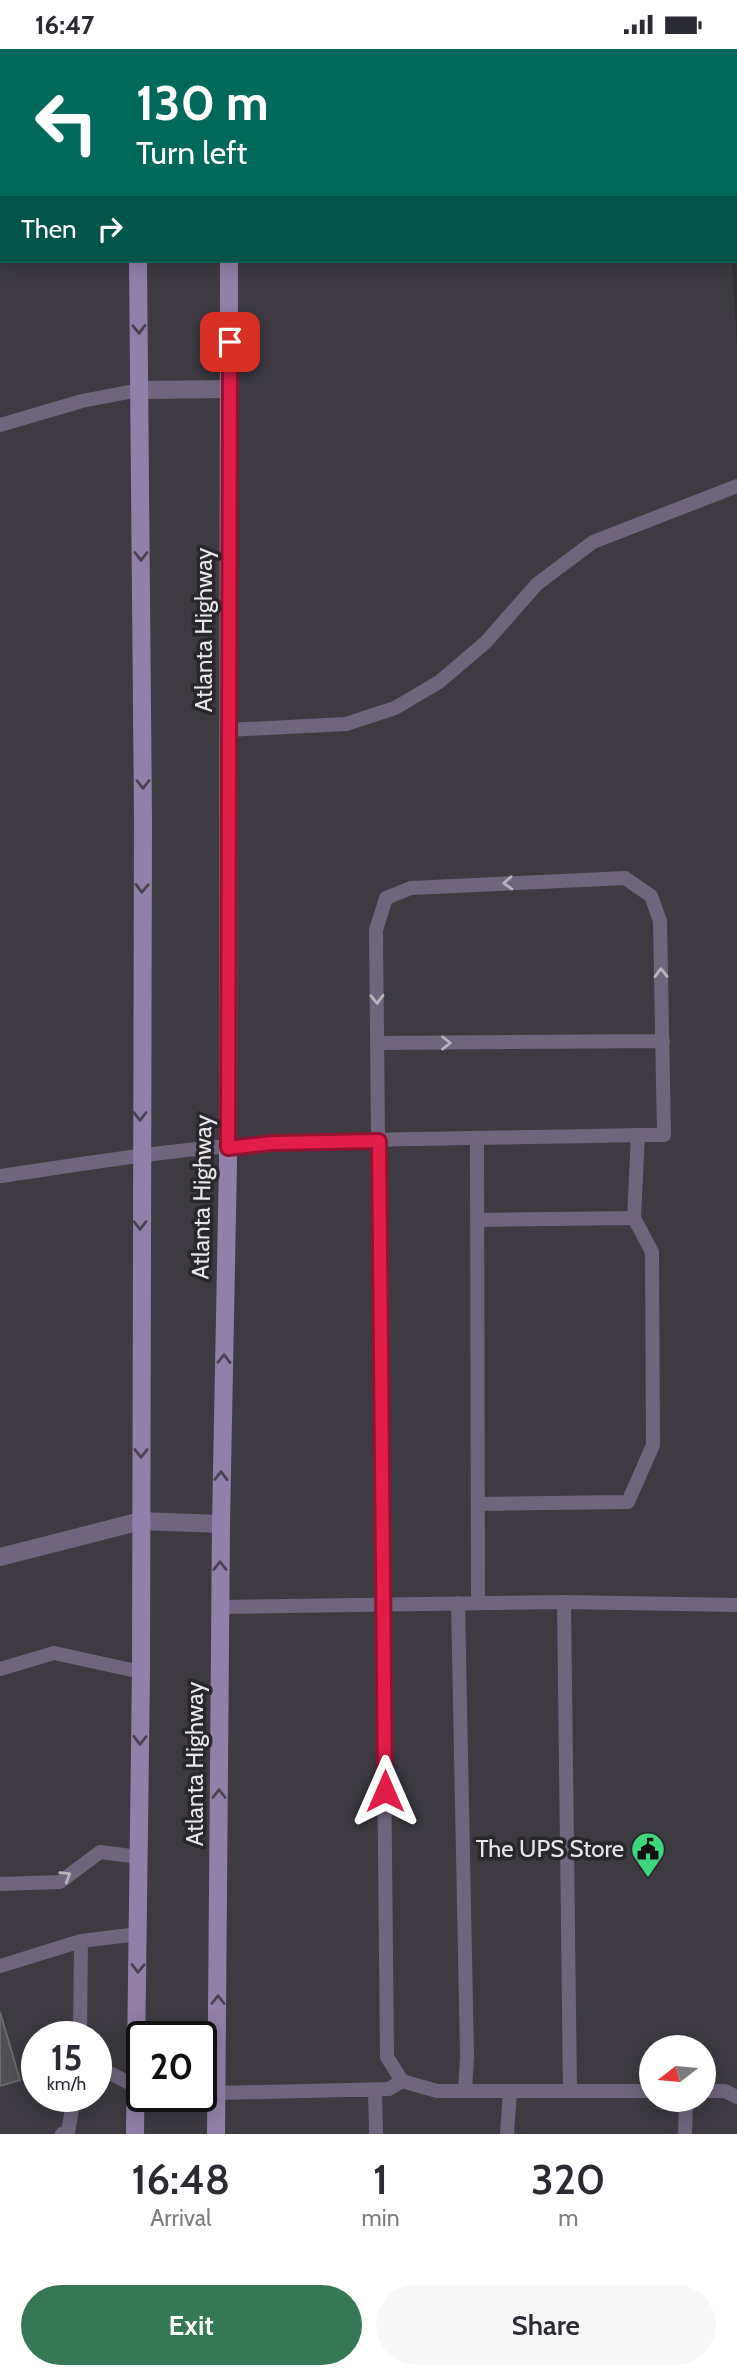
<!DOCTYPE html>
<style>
:root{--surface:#fff;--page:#f7f7f7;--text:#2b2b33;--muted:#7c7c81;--accent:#347854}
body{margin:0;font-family:Cabin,sans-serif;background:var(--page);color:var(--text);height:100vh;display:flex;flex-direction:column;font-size:26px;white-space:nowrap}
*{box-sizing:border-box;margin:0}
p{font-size:23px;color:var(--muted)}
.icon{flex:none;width:38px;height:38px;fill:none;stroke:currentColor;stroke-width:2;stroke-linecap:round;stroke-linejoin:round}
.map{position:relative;height:2085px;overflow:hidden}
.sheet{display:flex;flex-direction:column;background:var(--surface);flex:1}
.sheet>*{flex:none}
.guide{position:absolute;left:0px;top:0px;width:738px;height:214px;box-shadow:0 4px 18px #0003;background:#00695c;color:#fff;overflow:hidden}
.needle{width:46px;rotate:254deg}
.tools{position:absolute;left:639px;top:1986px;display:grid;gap:14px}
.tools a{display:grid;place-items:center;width:77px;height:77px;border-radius:50%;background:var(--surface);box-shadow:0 4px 18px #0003;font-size:35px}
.speed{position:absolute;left:21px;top:1972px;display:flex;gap:14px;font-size:35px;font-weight:700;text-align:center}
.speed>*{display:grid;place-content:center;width:91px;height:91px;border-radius:50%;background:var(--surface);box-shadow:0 4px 18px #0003;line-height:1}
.speed small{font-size:18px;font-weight:400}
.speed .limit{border:4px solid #111;border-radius:10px;background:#fff;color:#111}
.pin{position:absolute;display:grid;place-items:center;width:60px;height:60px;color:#fff;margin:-30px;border-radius:14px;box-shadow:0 4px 10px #0006}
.me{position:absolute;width:77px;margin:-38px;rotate:0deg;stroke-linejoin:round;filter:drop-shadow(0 0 5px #0008)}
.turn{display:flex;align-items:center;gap:24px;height:147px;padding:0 21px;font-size:32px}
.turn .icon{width:91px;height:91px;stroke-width:2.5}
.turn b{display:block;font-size:49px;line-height:60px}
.then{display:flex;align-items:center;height:66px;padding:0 21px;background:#0003;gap:14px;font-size:26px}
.eta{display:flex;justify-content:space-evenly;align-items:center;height:119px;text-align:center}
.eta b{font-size:42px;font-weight:600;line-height:49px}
.primary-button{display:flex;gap:14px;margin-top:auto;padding:14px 21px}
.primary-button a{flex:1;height:80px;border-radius:42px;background:var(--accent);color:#fff;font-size:28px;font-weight:600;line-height:80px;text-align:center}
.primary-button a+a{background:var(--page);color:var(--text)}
.status{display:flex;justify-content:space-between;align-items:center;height:49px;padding:0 35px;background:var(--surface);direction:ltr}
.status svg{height:19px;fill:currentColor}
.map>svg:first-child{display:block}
.built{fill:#3d3a42;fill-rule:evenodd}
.building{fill:#525055;stroke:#6b6a6e;stroke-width:2}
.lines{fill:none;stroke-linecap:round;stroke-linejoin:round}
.service{stroke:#6f657f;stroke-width:14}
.minor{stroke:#6f657f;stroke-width:18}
.secondary{stroke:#9181aa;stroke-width:18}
.oneway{stroke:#484251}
.oneway2{stroke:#b8b3bf}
.route-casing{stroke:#92132f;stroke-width:18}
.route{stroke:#e11d48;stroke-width:12}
.labels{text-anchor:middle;stroke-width:7;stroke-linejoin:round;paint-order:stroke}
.street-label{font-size:24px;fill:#e8e7e9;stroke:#29272b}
.poi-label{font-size:24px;fill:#e8e7e9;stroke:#29272b;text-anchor:end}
</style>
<div class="status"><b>16:47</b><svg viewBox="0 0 49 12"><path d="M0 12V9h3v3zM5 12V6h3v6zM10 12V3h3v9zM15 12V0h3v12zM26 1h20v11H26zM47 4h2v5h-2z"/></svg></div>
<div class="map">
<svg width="737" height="2085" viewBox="0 0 737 2085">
<rect width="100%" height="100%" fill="#323135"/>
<path class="built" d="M 0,0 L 725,0 L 2,2 L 2,212 L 732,212 L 737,296 L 737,2085 L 0,2085 ZM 37,1988 L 96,1988 L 96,2048 L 37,2048 ZM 142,1988 L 201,1988 L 201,2048 L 142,2048 ZM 651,1998 L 704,1998 L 704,2051 L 651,2051 Z"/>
<path class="building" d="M 0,1963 L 20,2031 L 0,2037 Z"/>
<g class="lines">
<path class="service" d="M 0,376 L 82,352 L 139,341
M 228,681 L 346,675 L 395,659 L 439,633 L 486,593 L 537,535 L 593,493 L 737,437
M 378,994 L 663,992
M 477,1090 L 478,1554
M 0,1127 C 91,1114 184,1098 275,1094 C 396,1089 517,1089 638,1086 L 664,1086 L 660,872 L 651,847 L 625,829 L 411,839 L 386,849 L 376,881 L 387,2008 L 402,2032 L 437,2042 L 651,2042
M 478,1171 L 634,1169
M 478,1455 L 628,1453 L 653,1396 L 652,1203 L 634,1169 L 638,1086
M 458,1554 L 467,2007 L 465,2042
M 220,1558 L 564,1553
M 0,1620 L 54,1604 L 141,1623
M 0,1835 L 60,1833 L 100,1803 L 139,1808
M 81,1892 L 138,1885
M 0,1917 L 81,1892 L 80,1988
M 96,2017 L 137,2038
M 375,2041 L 376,2085
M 570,2042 L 564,1553 L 737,1556
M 704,2042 L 725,2042 L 737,2048
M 217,2044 L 389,2040 L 402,2032
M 62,2085 L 68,2083 L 74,2048
M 507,2085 L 510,2042
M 685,2085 L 686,2051"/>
<path class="minor" d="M 153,2 L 159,0
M 0,49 L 2,49
M 139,341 L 230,340
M 0,1508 L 141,1472 L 221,1475"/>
<path class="secondary" d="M 128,0 L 128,2
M 218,0 L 218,2
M 135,2085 L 141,1623 L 143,771 L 138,212
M 216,2085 L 221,1475 L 228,1112 L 229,212"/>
</g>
<defs><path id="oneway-chevron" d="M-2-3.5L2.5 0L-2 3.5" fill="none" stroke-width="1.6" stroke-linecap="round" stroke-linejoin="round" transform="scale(1.75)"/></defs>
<g class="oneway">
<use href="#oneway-chevron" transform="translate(139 280) rotate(89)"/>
<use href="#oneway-chevron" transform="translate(141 507) rotate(90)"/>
<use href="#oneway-chevron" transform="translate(143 735) rotate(90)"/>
<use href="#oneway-chevron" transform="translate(142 839) rotate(91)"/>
<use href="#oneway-chevron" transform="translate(140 1067) rotate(90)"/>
<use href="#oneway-chevron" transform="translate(140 1176) rotate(90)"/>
<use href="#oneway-chevron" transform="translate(224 1310) rotate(-89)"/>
<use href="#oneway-chevron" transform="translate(141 1404) rotate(90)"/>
<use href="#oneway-chevron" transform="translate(221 1427) rotate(-89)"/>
<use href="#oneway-chevron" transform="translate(220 1517) rotate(-90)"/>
<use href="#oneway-chevron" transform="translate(140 1691) rotate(91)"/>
<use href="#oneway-chevron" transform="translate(219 1745) rotate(-90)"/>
<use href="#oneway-chevron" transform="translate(138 1919) rotate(91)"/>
<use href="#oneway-chevron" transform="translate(218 1951) rotate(-90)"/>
</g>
<g class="oneway2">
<use href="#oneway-chevron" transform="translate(508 834) rotate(177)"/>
<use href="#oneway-chevron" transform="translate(661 924) rotate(-91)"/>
<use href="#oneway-chevron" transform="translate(377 950) rotate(89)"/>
<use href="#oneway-chevron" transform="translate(446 994)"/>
<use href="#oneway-chevron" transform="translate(66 1827) rotate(-32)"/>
</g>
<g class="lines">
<g class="route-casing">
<path id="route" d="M 230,293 L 228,1099 L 272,1094 L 379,1092 L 385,1742"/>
</g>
<use href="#route" class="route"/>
</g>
<defs>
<g id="civic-pin" transform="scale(1.75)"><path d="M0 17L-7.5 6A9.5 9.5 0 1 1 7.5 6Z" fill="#3fd77d" stroke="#29272b"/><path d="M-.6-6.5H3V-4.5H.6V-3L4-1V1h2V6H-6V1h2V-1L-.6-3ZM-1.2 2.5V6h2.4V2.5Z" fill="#111"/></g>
</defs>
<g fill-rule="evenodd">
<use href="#civic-pin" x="648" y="1800"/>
</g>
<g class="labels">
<g class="street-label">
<text transform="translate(204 581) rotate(-90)" y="8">Atlanta Highway</text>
<text transform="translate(202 1148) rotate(-89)" y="8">Atlanta Highway</text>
<text transform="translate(195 1715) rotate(-90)" y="8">Atlanta Highway</text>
</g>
<g class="poi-label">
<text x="624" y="1808">The UPS Store</text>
</g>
</g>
</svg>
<div class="tools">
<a><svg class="needle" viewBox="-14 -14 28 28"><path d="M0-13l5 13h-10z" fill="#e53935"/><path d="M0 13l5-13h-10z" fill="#7c7c81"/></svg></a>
</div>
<div class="speed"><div>15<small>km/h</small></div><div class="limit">20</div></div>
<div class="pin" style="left:230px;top:293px;background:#d93025"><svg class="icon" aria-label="arrive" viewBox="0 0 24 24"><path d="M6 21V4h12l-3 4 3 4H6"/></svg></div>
<svg class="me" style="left:385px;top:1742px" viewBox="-20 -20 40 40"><path d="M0-17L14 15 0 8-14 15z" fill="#e11d48" stroke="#fff" stroke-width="4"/></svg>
<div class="guide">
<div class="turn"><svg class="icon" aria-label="left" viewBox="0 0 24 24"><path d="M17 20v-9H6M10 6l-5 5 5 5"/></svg><div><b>130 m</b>Turn left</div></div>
<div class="then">Then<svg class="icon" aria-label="right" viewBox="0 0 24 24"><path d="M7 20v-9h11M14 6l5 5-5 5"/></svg></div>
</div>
</div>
<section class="sheet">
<div class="eta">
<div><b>16:48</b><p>Arrival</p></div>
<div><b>1</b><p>min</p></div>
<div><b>320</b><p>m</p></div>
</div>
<div class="primary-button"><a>Exit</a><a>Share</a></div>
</section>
